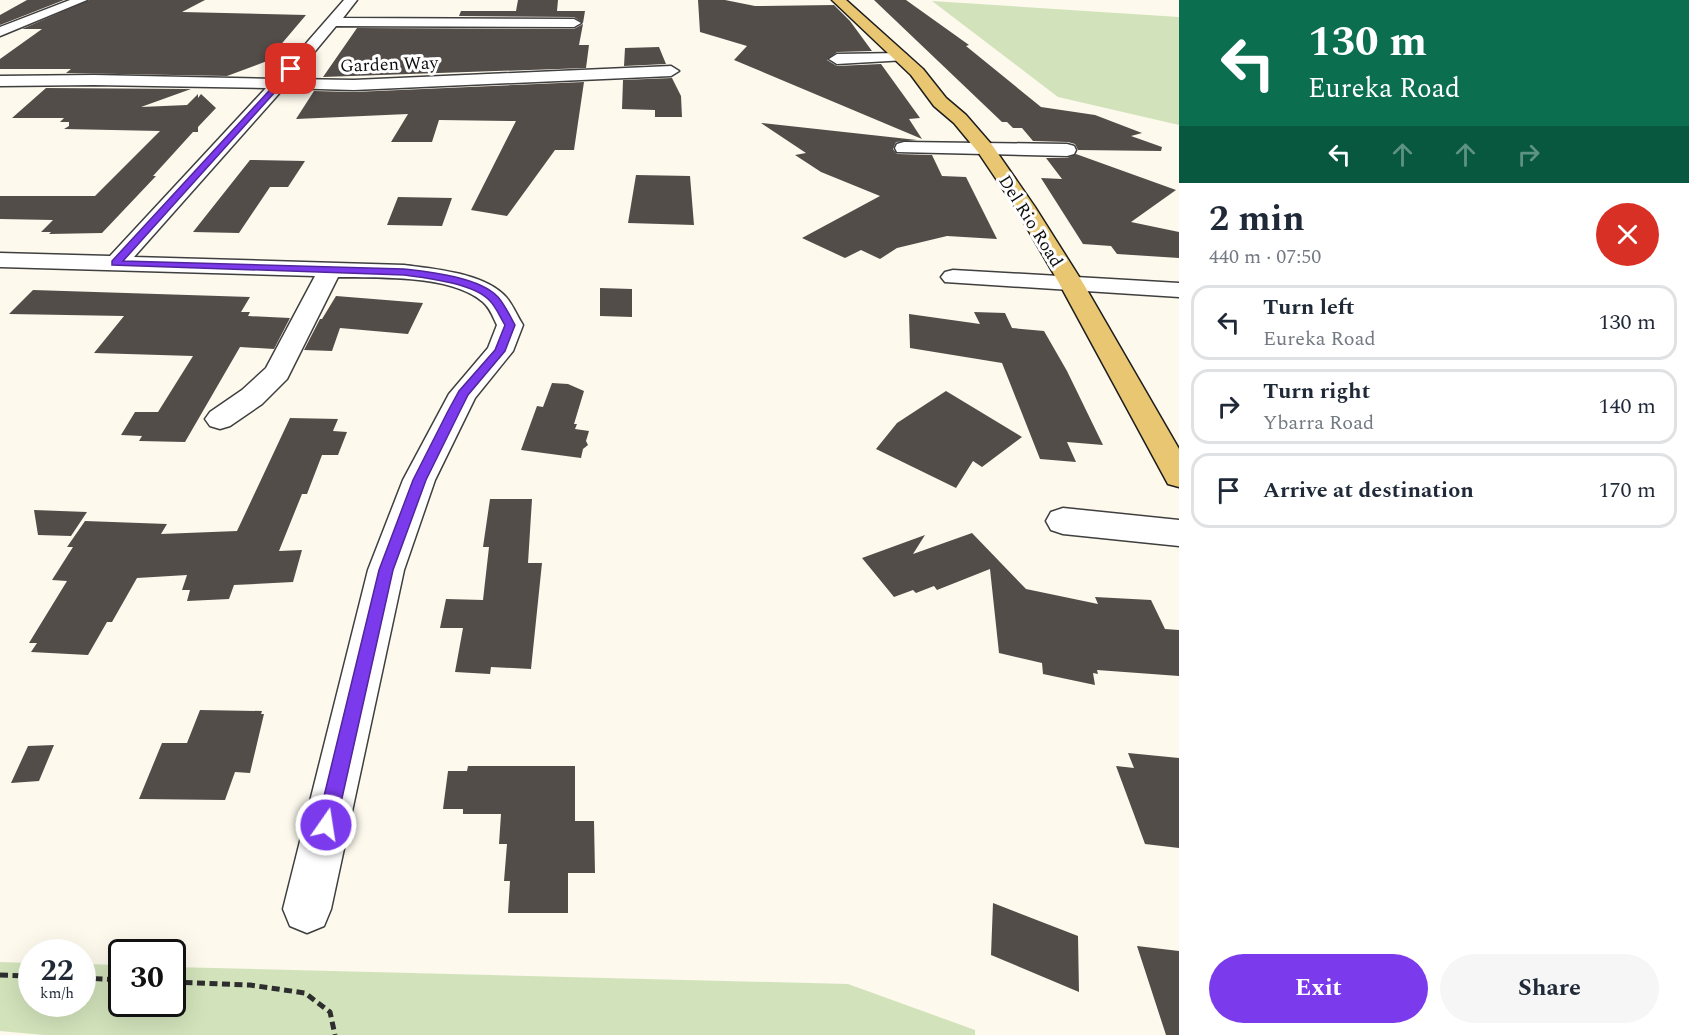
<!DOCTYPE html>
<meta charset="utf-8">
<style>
:root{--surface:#fff;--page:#f6f6f7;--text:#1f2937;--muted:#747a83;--line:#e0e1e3;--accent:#7c3aed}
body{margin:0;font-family:Spectral,serif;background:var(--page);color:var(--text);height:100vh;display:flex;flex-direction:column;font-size:22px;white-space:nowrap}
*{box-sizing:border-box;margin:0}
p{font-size:20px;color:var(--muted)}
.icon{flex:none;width:33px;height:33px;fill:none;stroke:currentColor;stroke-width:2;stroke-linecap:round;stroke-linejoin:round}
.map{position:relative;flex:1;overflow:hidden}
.side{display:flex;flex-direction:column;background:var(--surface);width:510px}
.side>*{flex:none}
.guide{background:#0b6e4f;color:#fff;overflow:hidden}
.speed{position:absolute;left:18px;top:939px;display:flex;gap:12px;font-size:30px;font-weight:700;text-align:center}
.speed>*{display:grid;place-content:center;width:78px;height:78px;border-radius:50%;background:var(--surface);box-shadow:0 6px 24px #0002;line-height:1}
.speed small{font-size:15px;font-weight:400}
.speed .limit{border:3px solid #111;border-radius:9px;background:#fff;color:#111}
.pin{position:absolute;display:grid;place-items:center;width:51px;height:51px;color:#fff;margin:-26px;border-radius:12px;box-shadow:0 3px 9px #0006}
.me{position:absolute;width:66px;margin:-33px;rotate:13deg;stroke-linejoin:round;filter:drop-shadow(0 0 4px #0008)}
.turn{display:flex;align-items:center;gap:21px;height:126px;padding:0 30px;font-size:27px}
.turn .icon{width:78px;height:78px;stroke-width:2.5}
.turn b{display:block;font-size:42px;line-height:51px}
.lanes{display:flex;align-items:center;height:57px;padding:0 30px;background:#0003;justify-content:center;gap:30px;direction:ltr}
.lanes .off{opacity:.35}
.round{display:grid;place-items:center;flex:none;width:63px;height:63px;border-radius:32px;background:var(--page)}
.head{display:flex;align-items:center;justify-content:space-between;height:102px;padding:0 30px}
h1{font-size:36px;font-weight:700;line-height:45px}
.button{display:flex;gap:12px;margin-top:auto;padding:12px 30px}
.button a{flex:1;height:69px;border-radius:36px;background:var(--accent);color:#fff;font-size:24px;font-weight:700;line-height:69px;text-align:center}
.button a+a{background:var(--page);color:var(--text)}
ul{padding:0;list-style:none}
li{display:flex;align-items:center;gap:18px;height:75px;margin:0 12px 9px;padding:0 18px;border:3px solid var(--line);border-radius:18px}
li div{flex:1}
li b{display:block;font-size:22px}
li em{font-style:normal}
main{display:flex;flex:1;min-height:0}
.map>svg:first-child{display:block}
.green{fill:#d2e3bb}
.building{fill:#534d4a}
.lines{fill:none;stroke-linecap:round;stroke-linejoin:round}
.minor-casing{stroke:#3f3f3f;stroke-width:3}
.major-casing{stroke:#1d1d1d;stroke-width:3}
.path{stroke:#2e2e2e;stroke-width:5;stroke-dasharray:8 4.5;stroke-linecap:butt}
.minor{fill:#fff;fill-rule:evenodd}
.major{fill:#e9c671;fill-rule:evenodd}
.route{fill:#7c3aed;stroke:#51269a;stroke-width:1.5}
.labels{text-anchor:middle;stroke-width:6;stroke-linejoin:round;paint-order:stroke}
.far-street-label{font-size:18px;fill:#0c0c0c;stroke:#fff}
</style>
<main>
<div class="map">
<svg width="1179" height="1035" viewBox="0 0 1179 1035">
<rect width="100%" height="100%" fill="#fdf9ed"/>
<path class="green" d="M 932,1 L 1179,17 L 1179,125 L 1058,97 Z
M 0,962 L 31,963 L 32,1004 L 82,1004 L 83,964 L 121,965 L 122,1004 L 172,1004 L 173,967 L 848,984 L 975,1030 L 975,1035 L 44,1035 L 0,1031 Z"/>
<path class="building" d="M 27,0 L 64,0 L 0,25 L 0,15 Z
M 89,0 L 205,0 L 182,12 L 306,15 L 267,61 L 227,76 L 66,73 L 71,69 L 0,69 L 0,59 L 42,29 L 22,29 Z
M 518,0 L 558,0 L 557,11 L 585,11 L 583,23 L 574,17 L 459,16 L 461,11 L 516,11 Z
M 698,0 L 725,0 L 755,6 L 834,5 L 850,21 L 872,51 L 837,52 L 827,60 L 837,66 L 881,64 L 920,118 L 909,119 L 922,139 L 734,60 L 747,46 L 700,32 Z
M 874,0 L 906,0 L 969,45 L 966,46 L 1041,107 L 1095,115 L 1142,133 L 1131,136 L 1162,147 L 1161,151 L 1078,150 L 1075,144 L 1068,142 L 1033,141 L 1022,128 L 1013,128 L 1007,122 L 1002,122 Z
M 583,24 L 579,45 L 589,45 L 586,68 L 323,77 L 357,28 L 574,29 Z
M 659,47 L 666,64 L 624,66 L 625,48 Z
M 672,78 L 681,96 L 682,117 L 655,117 L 655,110 L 622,109 L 623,80 Z
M 584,82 L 574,150 L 555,150 L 507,216 L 471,210 L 516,121 L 439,120 L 432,142 L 391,142 L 408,114 L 296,119 L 314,91 L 354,92 Z
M 46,88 L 191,89 L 141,107 L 187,105 L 198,94 L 198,98 L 201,94 L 216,108 L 198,127 L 198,132 L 193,132 L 153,176 L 156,176 L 102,233 L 49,234 L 51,232 L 41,232 L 53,220 L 0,219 L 0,196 L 95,196 L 160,131 L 64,129 L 69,126 L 69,122 L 60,122 L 64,118 L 12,118 Z
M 761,123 L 917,140 L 896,142 L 893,149 L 897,154 L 932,155 L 942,176 L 966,177 L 997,239 L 947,236 L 897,248 L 880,259 L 861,250 L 845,258 L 802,238 L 880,196 L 821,172 L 795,155 L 806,153 Z
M 1076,154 L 1176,190 L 1131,222 L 1179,232 L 1179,258 L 1117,254 L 1111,246 L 1083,244 L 1041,178 L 1062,179 L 1046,158 L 1067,158 Z
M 250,160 L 305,161 L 288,187 L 270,187 L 239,233 L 193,232 Z
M 636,175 L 690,176 L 694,225 L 628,223 Z
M 398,197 L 452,198 L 442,226 L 387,225 Z
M 600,288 L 632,289 L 632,317 L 600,316 Z
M 33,290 L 250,297 L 241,312 L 250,312 L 248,316 L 290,318 L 274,349 L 240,347 L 185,442 L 139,441 L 142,436 L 121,435 L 135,412 L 158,412 L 193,356 L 94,353 L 124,316 L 9,314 Z
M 336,296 L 423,303 L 408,334 L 340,328 L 332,351 L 304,350 L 320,319 L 322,319 Z
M 974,312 L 1005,313 L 1012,328 L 1044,331 L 1067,371 L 1103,445 L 1067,442 L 1076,462 L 1040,459 L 1002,363 L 910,348 L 909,314 L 980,324 Z
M 552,383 L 568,384 L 584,391 L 574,424 L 577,424 L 575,429 L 589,431 L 586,441 L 588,445 L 583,449 L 581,458 L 521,450 L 537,406 L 543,407 Z
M 946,391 L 1022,437 L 982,467 L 973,461 L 956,488 L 876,449 L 897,423 Z
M 290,418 L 338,419 L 333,431 L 347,432 L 338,455 L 322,455 L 307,494 L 302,494 L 279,551 L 302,550 L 293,582 L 234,585 L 229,599 L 187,601 L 190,590 L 182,590 L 187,575 L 137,578 L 112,622 L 107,622 L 88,655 L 31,652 L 37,643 L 29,643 L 67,581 L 52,580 L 73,547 L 67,547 L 85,521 L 167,524 L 161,534 L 237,531 Z
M 490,499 L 532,499 L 528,563 L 542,563 L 531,669 L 491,667 L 490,674 L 455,672 L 463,628 L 440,628 L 446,599 L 483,600 L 489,547 L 483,547 Z
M 34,510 L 87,512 L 71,536 L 38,535 Z
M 972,533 L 1026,589 L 1098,604 L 1095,597 L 1151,600 L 1165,629 L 1179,630 L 1179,676 L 1097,670 L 1098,674 L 1093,673 L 1095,685 L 1043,674 L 1042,663 L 999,653 L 990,569 L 937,590 L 934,586 L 916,593 L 913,590 L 894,597 L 862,558 L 925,535 L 913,554 Z
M 200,710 L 262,711 L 261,714 L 264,714 L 250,773 L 235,772 L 225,800 L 139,799 L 162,743 L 187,743 Z
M 54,745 L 39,781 L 11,783 L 28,746 Z
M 1128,753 L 1179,758 L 1179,848 L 1145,844 L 1116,766 L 1134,768 Z
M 468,766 L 575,766 L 575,821 L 594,821 L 595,873 L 568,873 L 568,913 L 508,913 L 510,881 L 504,881 L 507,844 L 499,844 L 501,814 L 463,814 L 463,809 L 443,809 L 448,771 L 467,771 Z
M 993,903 L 1078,936 L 1079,992 L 991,955 Z
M 1137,946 L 1179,951 L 1179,1035 L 1166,1035 Z"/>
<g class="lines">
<g class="minor-casing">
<path id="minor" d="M 70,0 L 87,0 L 0,36 L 0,27 Z
M 344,0 L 357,0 L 343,18 L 574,19 L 581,23 L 574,27 L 336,26 L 292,79 L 354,80 L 671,66 L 679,71 L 671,76 L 354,90 L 284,88 L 134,257 L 404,265 C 434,269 485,273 506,297 C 513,305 517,316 523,325 L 513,351 L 475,398 L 435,480 L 404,570 L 331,909 L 324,926 L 307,933 L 290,926 L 283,909 L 368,570 L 403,480 L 449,394 L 488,348 L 497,325 C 493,317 490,308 483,302 C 451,274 378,278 338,277 L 287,379 L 262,404 L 230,426 L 220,429 L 210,426 L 205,419 L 210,412 L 242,390 L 266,368 L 315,276 L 0,267 L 0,253 L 110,256 L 266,88 L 94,85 L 0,86 L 0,76 L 94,75 L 275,79 Z
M 901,53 L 906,54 L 908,57 L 906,60 L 837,64 L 829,59 L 837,54 Z
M 904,142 L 1067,144 L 1074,146 L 1076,150 L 1074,154 L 1067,156 L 897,152 L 895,148 L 897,144 Z
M 953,270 L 1179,283 L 1179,297 L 945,282 L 941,277 L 945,272 Z
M 1063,508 L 1179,520 L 1179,546 L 1063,534 L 1051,530 L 1046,521 L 1051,512 Z"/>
</g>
<g class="major-casing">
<path id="major" d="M 832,0 L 846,0 L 923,69 L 946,98 L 966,115 L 992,145 L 1035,207 L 1083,283 L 1179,449 L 1179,487 L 1168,484 L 1059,283 L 1015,207 L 978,152 L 954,123 L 934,106 L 911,75 Z"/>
</g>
<path class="path" d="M 0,975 L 32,976
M 82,978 L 122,980
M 172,982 L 250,985 L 305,993 L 330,1012 L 335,1035"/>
<use href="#minor" class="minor"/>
<use href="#major" class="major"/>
</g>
<path class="route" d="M 291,67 L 294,71 L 123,261 L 404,269 C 430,272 479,277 498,297 C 505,305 510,316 515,325 L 505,351 L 468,395 L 460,411 L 426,480 L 393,570 L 336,825 L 333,832 L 326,834 L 320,832 L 317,825 L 379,570 L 413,480 L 448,411 L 459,391 L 495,350 L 505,325 C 500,317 496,307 490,301 C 474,283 426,278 404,275 L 112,265 L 112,261 Z"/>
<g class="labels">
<g class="far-street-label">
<text transform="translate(389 64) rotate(-2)" y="6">Garden Way</text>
<text transform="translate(1031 221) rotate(58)" y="6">Del Rio Road</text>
</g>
</g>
</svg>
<div class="speed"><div>22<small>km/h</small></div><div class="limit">30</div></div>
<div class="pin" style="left:291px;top:69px;background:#d93025"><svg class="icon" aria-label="arrive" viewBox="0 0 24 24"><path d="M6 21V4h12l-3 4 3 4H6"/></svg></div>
<svg class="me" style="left:326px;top:825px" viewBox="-20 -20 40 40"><circle r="17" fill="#7c3aed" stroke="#fff" stroke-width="3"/><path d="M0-11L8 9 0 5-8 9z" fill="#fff"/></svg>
</div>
<section class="side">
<div class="guide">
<div class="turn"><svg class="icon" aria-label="left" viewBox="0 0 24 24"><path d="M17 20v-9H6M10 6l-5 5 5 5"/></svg><div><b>130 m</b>Eureka Road</div></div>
<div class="lanes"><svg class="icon" aria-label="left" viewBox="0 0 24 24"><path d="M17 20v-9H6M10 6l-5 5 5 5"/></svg><svg class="icon off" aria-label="ahead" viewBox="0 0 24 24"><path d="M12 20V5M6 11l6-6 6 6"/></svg><svg class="icon off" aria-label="ahead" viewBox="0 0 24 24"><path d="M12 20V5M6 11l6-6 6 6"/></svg><svg class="icon off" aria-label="right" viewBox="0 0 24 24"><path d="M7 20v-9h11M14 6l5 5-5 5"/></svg></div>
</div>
<div class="head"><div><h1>2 min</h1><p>440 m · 07:50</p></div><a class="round" style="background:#d93025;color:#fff"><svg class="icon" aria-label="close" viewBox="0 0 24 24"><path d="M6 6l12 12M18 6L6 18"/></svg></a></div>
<ul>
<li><svg class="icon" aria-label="left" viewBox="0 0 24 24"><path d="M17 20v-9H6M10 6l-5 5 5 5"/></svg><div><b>Turn left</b><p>Eureka Road</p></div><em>130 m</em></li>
<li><svg class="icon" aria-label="right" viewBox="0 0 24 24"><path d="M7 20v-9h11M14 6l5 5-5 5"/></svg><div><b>Turn right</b><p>Ybarra Road</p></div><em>140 m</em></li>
<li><svg class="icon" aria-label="arrive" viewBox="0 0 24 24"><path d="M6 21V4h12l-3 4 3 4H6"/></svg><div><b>Arrive at destination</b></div><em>170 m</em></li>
</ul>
<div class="button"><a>Exit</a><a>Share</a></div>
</section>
</main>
